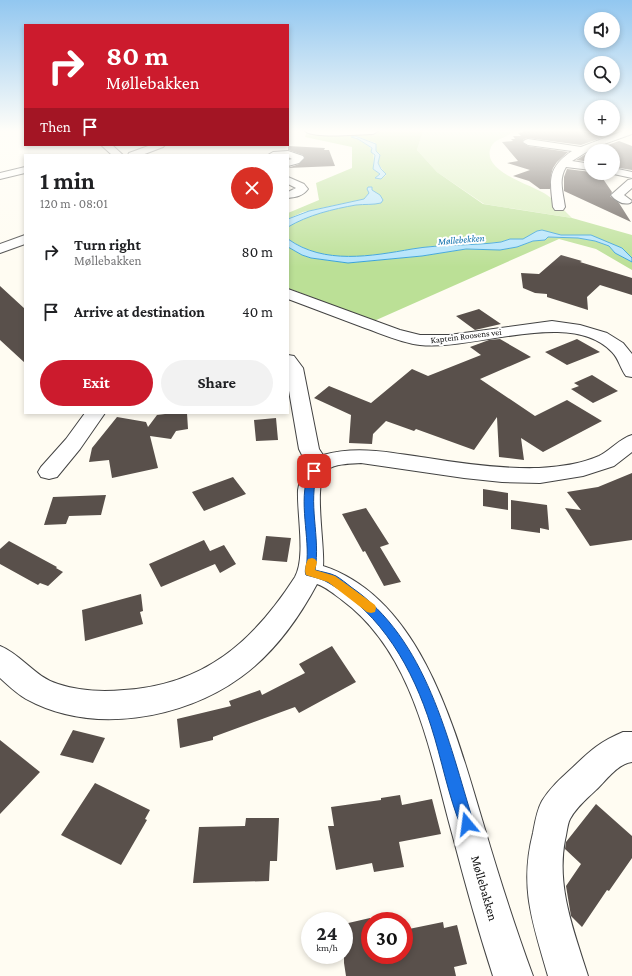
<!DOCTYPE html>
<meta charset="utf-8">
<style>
:root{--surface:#fff;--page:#f2f2f2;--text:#202124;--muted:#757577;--accent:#cc1b2d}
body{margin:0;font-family:"Crimson Pro",serif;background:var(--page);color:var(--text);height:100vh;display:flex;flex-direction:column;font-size:15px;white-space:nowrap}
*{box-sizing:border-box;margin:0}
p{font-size:13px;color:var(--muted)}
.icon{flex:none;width:22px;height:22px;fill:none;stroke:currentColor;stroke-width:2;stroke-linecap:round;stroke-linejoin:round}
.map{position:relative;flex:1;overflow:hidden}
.drawer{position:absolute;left:24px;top:154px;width:265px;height:260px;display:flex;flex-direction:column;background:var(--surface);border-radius:0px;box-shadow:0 2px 6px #0003}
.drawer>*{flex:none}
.guide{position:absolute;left:24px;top:24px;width:265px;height:122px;border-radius:0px;box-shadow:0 2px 6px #0003;background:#cc1b2d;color:#fff;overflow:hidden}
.buttons{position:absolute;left:584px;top:12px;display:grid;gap:8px}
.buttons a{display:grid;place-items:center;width:36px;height:36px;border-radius:50%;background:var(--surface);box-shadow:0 2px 6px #0003;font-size:20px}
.speed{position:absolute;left:301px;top:912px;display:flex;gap:8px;font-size:20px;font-weight:700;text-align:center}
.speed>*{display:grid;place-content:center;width:52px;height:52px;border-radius:50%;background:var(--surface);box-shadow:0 2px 6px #0003;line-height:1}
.speed small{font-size:10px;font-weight:400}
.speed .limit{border:6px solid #d22;background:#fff;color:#111}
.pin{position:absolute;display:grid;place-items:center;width:34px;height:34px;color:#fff;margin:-17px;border-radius:8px;box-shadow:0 2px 6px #0006}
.me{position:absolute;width:44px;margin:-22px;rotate:344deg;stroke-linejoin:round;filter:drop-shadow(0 0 3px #0008)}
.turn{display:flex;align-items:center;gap:14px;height:84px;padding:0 16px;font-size:18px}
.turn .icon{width:52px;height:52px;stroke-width:2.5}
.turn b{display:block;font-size:28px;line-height:34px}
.then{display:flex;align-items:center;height:38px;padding:0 16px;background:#0003;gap:8px;font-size:15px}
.round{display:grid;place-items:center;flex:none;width:42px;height:42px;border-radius:21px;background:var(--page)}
.headline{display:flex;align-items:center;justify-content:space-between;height:68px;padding:0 16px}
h1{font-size:24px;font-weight:700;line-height:30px}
.primary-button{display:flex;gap:8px;margin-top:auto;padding:8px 16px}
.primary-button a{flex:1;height:46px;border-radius:24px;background:var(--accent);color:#fff;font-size:16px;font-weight:700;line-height:46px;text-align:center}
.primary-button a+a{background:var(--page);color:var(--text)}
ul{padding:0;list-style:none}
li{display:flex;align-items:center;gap:12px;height:60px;padding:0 16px}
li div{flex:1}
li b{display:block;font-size:15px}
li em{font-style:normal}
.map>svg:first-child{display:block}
.green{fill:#d6edb8}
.forest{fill:#bbe096;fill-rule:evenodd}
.water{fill:#b2e3fb;stroke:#339fd8}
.building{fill:#59504b}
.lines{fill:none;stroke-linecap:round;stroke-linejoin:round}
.minor-casing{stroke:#434343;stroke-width:2}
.minor{fill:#fff;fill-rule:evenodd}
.route{fill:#1a73e8;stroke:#114b97}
.slow{fill:#f59e0b}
.labels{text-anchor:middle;stroke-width:4;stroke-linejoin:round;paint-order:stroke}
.far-street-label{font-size:9px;fill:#101010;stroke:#fff}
.far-water-label{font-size:10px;font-style:italic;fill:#0d6fad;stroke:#fff}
.near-street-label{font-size:13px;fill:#101010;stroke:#fff}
</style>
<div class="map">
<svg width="632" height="976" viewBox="0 0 632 976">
<rect width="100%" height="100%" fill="#fffcf2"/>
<path class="green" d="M 423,131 L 513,131 C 506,139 495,138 491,147 C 480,172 534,185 547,195 C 556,201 564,210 572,218 L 484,204 L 437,172 L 417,150 Z"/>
<path class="forest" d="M 307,131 L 423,131 L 417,150 L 437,172 L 483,204 L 572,218 L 632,235 L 632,258 L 622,248 L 586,235 L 561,235 L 540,230 L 523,239 L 510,239 L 501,242 C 472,245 441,244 412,249 C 372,256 324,265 288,239 L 288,227 C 308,215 333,209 356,205 C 365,204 373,205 381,203 L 372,190 L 372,188 L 368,187 L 369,193 L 364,199 L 303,212 L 288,219 L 288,213 L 319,200 L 316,183 L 352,168 L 352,147 L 305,137 ZM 355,136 L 376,143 L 376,151 L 380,154 L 378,163 L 386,175 L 381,179 L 377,177 L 380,174 L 373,169 C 376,147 371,148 355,136 Z
M 548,237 L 578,238 L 595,241 L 609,246 L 615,253 L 632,262 L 632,270 L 596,249 L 559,239 L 374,321 L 288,288 L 288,247 L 302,255 L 311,258 L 348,263 L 422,256 L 466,249 L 500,250 L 517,247 L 533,241 L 545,240 Z"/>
<path class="water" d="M 355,136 L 376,144 L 376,151 L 380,155 L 378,163 L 381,169 L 386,174 L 381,179 L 375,178 L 380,174 L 373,169 L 375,155 L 371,152 L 372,148 L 358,139 L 351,137 Z
M 368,187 L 372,187 L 372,190 L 380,195 L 383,200 L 381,203 C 373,205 365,204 356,205 C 333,209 308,215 288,227 L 288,219 L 309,211 L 364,199 L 369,193 L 367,189 Z
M 542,230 L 561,235 L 591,235 L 622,248 L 632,258 L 632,262 L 615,253 L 609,246 L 595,241 L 578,238 L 548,237 L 545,240 L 533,241 L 517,247 L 500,250 L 466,249 L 422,256 L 348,263 L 311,258 L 302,255 L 288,247 L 288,239 C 324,265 372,256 412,249 C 441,244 472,246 501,242 L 510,239 L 523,239 L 537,231 Z"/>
<path class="building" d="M 522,131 L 583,131 L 604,137 L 581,145 L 528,138 L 524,139 L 522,142 L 528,146 L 568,152 L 557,162 L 553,168 L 551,175 L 550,189 L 540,189 L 529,181 L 513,176 L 530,170 L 507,163 L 518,161 L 502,142 L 513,141 L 511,139 L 515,139 L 513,136 L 521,136 L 518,133 L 523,132 Z
M 619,141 L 632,146 L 632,170 L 613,167 L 613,151 L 591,151 Z
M 288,146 L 325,148 L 324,150 L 329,150 L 335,166 L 288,168 L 299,164 L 305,158 L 303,155 L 288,150 Z
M 591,151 L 591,162 L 576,160 Z
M 567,169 L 599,173 L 612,192 L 610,196 L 619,203 L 631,222 L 564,191 L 564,177 Z
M 561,255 L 582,261 L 580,262 L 632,278 L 632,295 L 600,285 L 587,297 L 588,310 L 547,297 L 547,294 L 535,293 L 523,288 L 521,273 L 539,274 Z
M 0,286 L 25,309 L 25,363 L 0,340 Z
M 479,309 L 501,324 L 475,330 L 456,316 Z
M 500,339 L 531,357 L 480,379 L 535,416 L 567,400 L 602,421 L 543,452 L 521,438 L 524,460 L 499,457 L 497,417 L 474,450 L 416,429 L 414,431 L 386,421 L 373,434 L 372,444 L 349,443 L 351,415 L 314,398 L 329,386 L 371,403 L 412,369 L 428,376 L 481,355 L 470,347 L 489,340 Z
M 577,339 L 600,352 L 567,365 L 545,352 Z
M 592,375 L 618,391 L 593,403 L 571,389 L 579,386 L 574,383 Z
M 173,413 L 187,413 L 188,429 L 176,431 L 171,439 L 150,436 L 158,468 L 112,478 L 109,460 L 89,462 L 92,448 L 117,417 L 146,422 L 148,427 L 157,415 Z
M 276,418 L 278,440 L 256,441 L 254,420 Z
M 632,473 L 632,540 L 590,546 L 565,508 L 581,510 L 567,492 L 598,487 Z
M 233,477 L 246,494 L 204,511 L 192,492 Z
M 483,489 L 508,493 L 508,510 L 483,506 Z
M 106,495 L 101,515 L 69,516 L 66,524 L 44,525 L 53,497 Z
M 511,500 L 547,505 L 549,530 L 540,528 L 540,533 L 511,529 Z
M 366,508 L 389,544 L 380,547 L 401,582 L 384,586 L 365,551 L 363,552 L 342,514 Z
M 266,536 L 291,538 L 287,562 L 262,560 Z
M 204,540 L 210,551 L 224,545 L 236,564 L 220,573 L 215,564 L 161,587 L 149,564 Z
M 9,541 L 57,567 L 56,568 L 63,572 L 48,586 L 40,583 L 38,585 L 0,564 L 0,549 Z
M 141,594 L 143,611 L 140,612 L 143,624 L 85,641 L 82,610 Z
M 332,646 L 356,682 L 299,713 L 295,707 L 213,737 L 213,740 L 180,748 L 177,719 L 231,706 L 229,701 L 260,690 L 262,695 L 305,673 L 299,664 Z
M 73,730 L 105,738 L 93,763 L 60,755 Z
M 0,740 L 40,772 L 0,814 Z
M 95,783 L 150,810 L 145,819 L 147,820 L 121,865 L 61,835 Z
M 400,795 L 402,805 L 432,799 L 441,834 L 399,842 L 404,867 L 374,872 L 372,863 L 336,870 L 328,826 L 334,826 L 331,807 L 381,800 L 381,798 Z
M 596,804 L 632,836 L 632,858 L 609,891 L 607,890 L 582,927 L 571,916 L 566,886 L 581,864 L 565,849 L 566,842 Z
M 246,818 L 279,818 L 277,861 L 270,861 L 269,881 L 193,883 L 199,827 L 245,826 Z
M 370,918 L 370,955 L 404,955 L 404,930 L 443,922 L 444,928 L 457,925 L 467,964 L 454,967 L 456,976 L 346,976 L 344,963 L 344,924 Z"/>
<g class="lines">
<g class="minor-casing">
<path id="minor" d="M 305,131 L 378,131 L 373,134 C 360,134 314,139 305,131 Z
M 623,131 L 632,131 L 632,134 L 593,148 L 572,161 L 591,164 L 591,170 L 566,167 C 558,180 563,192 565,207 L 563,210 L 555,210 L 553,207 C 550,180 547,168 572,151 L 528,145 L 523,142 L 525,140 L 528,139 L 581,147 Z
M 101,145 L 112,145 L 123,155 L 112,155 Z
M 151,145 L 165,145 L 163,147 L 142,155 L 128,155 L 129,153 Z
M 288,151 L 303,156 L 304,158 L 299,163 L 288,166 L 288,160 L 292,159 L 288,157 L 288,155 L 268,155 L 273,152 Z
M 25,167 L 25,173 L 0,179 L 0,173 Z
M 613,168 L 632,172 L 632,178 L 609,173 L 613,173 Z
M 288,177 L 304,184 L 308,189 C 303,196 296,197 288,198 L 288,192 L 296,188 L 288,184 Z
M 632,179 L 632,188 L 624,195 L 632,201 L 630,203 C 623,205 616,201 611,195 L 628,180 Z
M 25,235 L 25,244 L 0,253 L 0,244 Z
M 288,289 L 400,330 L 420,335 L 449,335 L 552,321 L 580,325 L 607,333 L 623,343 L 632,354 L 632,377 L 626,376 C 620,368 619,359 612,352 C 571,308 474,351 420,345 C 402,343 382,334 365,328 C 339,318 314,309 288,299 Z
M 288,355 L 294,356 L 303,368 L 319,449 L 323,455 C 358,445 392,453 428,458 C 465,464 502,469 539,468 C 559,467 581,464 599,456 C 611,450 619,439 632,435 L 632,452 L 614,466 L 583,476 L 540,483 L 502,482 L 464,478 L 361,463 C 350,464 334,463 326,471 C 313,483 325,546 323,566 C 424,599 457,737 484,826 C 499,877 515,927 533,976 L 493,976 C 478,930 465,883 453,837 C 430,755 415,654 342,600 C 334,594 326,587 317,584 C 299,618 273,654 241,677 C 182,720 91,735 26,699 C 16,693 8,685 0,678 L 0,646 C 22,655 35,677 58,684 C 79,691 103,692 124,690 C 204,685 253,642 295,577 C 306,557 297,515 298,490 L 300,480 L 307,465 L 299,449 L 288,385 Z
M 85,413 L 105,413 L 80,449 L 57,477 L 49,479 L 41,477 L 38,472 L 41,467 L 66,439 Z
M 623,732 L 632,732 L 632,762 C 618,764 608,778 599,787 C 589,797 577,806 570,819 C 567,825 567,833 565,840 C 556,887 574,931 588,976 L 548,976 C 533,923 519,888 533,833 C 535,822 537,810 542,801 C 550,788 560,779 571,769 C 589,752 599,742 623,732 Z"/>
</g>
<use href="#minor" class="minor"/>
</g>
<linearGradient id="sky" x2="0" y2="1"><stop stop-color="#92c7f0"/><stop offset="0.49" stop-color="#fffef9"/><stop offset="1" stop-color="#fffef9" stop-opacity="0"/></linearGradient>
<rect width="632" height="267" fill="url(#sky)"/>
<path class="route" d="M 314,468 L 318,471 C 307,503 321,537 315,570 C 322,572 330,573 336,576 C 341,579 346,583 351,587 C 427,639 448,740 474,824 L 472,829 L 467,831 L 462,829 C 448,796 442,760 431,726 C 413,669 382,614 329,583 C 323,579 314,577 306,575 C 304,570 307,565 307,560 C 309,532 297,494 311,469 Z"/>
<path class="slow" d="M 312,558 L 315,559 L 317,562 L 315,570 L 335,576 L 375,605 L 376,608 L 375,612 L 371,613 L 367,612 L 328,582 L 306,575 C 304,570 306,563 308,559 Z"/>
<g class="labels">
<g class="far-street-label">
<text transform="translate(466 336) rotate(-7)" y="3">Kaptein Roosens vei</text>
</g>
<g class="far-water-label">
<text transform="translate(461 239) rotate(-5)" y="4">Møllebekken</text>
</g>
<g class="near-street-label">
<text transform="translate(485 888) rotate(74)" y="5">Møllebakken</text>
</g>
</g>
</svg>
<div class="buttons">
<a><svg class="icon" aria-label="sound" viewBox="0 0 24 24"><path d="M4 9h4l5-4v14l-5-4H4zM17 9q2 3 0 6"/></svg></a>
<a><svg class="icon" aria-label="search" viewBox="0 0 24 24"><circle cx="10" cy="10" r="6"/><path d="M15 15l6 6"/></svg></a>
<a>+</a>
<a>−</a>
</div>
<div class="speed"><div>24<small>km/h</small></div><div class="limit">30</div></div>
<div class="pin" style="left:314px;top:471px;background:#d93025"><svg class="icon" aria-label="arrive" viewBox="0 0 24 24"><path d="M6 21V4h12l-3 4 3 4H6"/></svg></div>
<svg class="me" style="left:467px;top:824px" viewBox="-20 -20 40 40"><path d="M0-17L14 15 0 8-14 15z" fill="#1a73e8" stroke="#fff" stroke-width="4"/></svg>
<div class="guide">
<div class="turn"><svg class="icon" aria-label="right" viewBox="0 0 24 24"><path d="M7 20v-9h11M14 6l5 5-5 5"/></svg><div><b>80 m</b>Møllebakken</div></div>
<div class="then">Then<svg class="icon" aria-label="arrive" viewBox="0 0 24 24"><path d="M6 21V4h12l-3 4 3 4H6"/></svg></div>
</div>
<section class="drawer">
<div class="headline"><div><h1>1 min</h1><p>120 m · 08:01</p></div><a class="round" style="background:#d93025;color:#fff"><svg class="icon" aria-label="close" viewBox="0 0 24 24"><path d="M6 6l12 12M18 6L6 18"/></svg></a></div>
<ul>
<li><svg class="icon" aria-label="right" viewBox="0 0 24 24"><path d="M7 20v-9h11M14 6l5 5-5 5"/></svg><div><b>Turn right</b><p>Møllebakken</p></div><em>80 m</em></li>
<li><svg class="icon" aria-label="arrive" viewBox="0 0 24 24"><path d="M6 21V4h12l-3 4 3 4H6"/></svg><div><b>Arrive at destination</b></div><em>40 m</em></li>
</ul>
<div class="primary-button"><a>Exit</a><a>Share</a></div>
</section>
</div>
